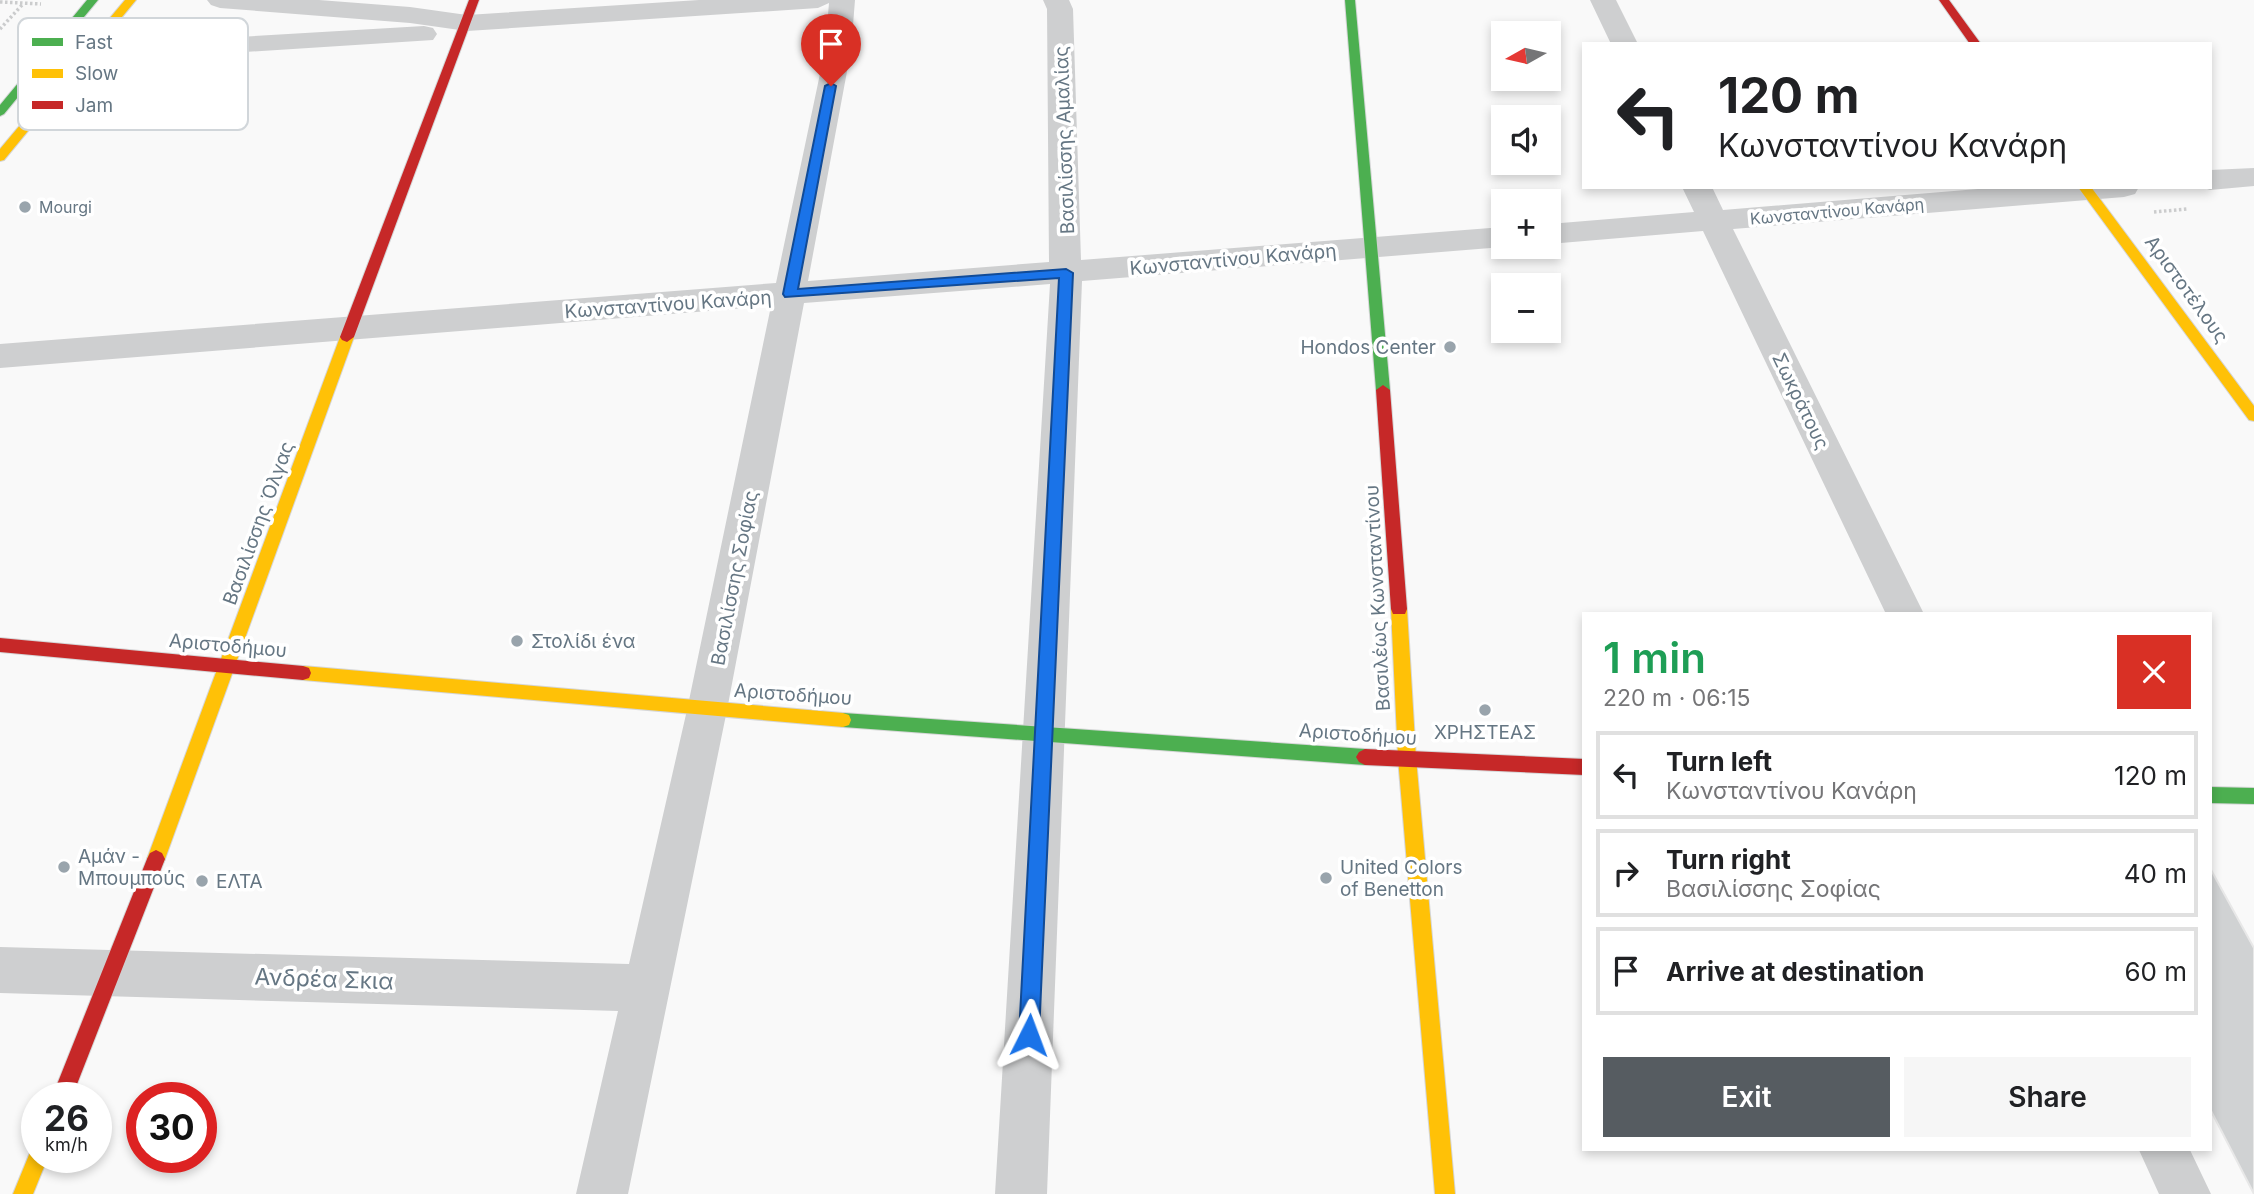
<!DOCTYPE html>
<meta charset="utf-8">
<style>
:root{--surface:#fff;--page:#f6f6f6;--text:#202124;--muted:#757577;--line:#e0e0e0;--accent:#565c61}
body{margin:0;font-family:Inter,sans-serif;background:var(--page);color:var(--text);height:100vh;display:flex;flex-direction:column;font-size:26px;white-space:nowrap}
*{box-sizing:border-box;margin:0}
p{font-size:23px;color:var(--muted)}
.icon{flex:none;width:38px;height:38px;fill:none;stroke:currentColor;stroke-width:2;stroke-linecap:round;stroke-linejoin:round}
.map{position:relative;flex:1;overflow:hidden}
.panel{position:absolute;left:1582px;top:612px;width:630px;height:539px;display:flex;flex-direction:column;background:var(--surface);border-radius:0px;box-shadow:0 4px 10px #0003}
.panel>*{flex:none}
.hud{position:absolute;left:1582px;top:42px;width:630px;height:147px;border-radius:0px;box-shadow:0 4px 10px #0003;background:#fff;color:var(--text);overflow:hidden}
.needle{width:46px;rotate:262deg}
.fabs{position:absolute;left:1491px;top:21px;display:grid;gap:14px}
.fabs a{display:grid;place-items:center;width:70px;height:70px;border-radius:0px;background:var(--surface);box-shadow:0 4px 10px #0003;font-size:35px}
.speed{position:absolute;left:21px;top:1082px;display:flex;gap:14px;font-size:35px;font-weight:700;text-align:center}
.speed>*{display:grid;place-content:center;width:91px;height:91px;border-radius:50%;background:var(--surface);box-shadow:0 4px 10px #0003;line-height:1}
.speed small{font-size:18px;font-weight:400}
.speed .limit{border:10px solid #d22;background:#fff;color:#111}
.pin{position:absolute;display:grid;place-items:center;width:60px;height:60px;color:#fff;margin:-72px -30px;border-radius:50% 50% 50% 0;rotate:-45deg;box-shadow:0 0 7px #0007}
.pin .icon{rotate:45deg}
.me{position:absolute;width:77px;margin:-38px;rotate:3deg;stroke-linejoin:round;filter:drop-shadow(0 0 5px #0008)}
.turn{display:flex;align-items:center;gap:24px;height:147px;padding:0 21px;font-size:32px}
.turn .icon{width:91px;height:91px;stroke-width:2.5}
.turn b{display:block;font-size:49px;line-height:60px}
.round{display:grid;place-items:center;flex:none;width:74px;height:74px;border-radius:0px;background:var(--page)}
.headline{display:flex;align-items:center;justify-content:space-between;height:119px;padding:0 21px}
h1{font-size:42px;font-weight:600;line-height:52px;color:#1e9e55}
.button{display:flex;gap:14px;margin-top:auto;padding:14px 21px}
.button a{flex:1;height:80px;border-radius:0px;background:var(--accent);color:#fff;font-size:28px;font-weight:600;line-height:80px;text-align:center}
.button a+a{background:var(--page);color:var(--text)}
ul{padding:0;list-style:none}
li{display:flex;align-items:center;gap:21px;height:88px;margin:0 14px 10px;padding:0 7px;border:4px solid var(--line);border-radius:0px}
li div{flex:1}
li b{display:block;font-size:26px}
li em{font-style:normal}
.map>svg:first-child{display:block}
.building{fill:#d0d2d3;stroke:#e8e8e8;stroke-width:2}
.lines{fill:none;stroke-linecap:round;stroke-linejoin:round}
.fast-casing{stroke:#d5d6d7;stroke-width:2}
.slow-casing{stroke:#d5d6d7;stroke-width:2}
.jam-casing{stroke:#d5d6d7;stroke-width:2}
.path{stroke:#cbcccd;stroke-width:3.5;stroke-dasharray:2.5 2.5;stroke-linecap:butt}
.street{fill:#cecfd0;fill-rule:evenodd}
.fast{fill:#4caf50;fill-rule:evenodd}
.slow{fill:#ffc107;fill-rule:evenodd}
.jam{fill:#c62828;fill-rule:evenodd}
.route{fill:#1a73e8;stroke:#114b97;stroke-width:2}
.poi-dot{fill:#99a4ac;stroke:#fff;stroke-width:2.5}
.labels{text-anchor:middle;stroke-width:7;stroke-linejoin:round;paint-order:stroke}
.far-poi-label{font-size:16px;fill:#657683;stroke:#fff;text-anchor:start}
.far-street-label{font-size:16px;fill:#657683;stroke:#fff}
.street-label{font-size:19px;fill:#657683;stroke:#fff}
.poi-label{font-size:19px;fill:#657683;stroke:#fff;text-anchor:start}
.near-street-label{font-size:23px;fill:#657683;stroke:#fff}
.key{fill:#fff;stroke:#d1d6da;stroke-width:2}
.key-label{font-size:19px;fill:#657683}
</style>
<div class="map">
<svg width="2254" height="1194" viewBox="0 0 2254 1194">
<rect width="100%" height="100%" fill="#f9f9f9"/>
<path class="building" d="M 2210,868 L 2254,948 L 2254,1194 L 2210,1109 Z"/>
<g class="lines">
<g class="fast-casing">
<path id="fast" d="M 87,0 L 98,0 L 4,114 L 0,116 L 0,105 Z
M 1345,0 L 1355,0 L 1390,390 L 1383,395 L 1376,390 Z
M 843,713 L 1365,749 L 1371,752 L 1374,757 L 1371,762 L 1365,765 L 843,727 L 837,725 L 835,720 L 837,715 Z
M 2210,787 L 2254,788 L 2254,804 L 2210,803 Z"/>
</g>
<g class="slow-casing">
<path id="slow" d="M 125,0 L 136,0 L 4,160 L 0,161 L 0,149 Z
M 2078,187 L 2091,187 L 2254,406 L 2254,421 L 2249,420 Z
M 347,332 L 354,337 L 165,859 L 162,865 L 156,868 L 150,865 L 147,859 L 340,337 Z
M 1399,602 L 1405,604 L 1407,609 L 1416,758 L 1455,1194 L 1435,1194 L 1398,758 L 1391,609 L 1393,604 Z
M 303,666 L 843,713 L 849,715 L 851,720 L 849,725 L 843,727 L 303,680 L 297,678 L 295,673 L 297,668 Z
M 37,1147 L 37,1157 L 48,1157 L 33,1194 L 13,1194 L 31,1150 Z"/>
</g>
<g class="jam-casing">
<path id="jam" d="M 469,0 L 479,0 L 354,337 L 347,342 L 342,340 L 340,337 Z
M 1939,0 L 1949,0 L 1981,44 L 1970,44 Z
M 1383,385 L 1390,390 L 1407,609 L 1405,614 L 1393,614 L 1391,609 L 1376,390 Z
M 0,638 L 303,666 L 309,668 L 311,673 L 309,678 L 303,680 L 0,652 Z
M 1365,749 L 1584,759 L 1584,775 L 1365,765 L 1359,762 L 1356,757 L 1359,752 Z
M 156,850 L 162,853 L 165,859 L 72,1097 L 52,1097 L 147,859 L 150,853 Z"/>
</g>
<path class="path" d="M 0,2 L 41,4
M 0,29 L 23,4
M 2154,212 L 2187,209"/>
<path class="street" d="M 207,0 L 319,0 L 410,7 L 467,15 L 699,0 L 855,0 L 851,50 L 808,281 L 1049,262 L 1047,9 L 1043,0 L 1069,0 L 1073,9 L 1081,260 L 1503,227 L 1503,247 L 1082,281 L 1047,1194 L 995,1194 L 1050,284 L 804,303 L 727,710 L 628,1194 L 576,1194 L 618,1011 L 0,993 L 0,947 L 629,964 L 687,710 L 771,306 L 0,368 L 0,344 L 776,283 L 825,50 L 829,3 L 818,8 L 467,31 L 410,23 L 220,8 L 211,5 Z
M 1590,0 L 1616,0 L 1638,44 L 1611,44 Z
M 424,26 L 433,28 L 437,34 L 433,40 L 87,62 L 77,60 L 73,54 L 77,48 L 87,46 Z
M 2254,168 L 2254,186 L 2210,190 L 2201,187 L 2210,187 L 2210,170 Z
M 1682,187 L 1712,187 L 1723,210 L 2002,187 L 2139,187 L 2135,194 L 2124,197 L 1733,229 L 1924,614 L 1886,614 L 1703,231 L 1549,244 L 1549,224 L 1694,212 Z
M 2139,1150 L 2190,1150 L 2211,1194 L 2159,1194 Z"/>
<use href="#fast" class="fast"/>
<use href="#slow" class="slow"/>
<use href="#jam" class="jam"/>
</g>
<path class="route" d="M 831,83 L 836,86 L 798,289 L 1066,269 L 1073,273 L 1039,1035 L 1036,1042 L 1029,1045 L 1022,1042 L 1019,1035 L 1059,278 L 785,297 L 783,294 L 825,86 Z"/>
<g class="poi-dot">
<circle cx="25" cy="207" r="7"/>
<circle cx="1450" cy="347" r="7"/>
<circle cx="517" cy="641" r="7"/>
<circle cx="1485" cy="710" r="7"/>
<circle cx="64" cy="867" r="7"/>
<circle cx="1326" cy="878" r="7"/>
<circle cx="202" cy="881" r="7"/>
</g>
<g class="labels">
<g class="far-poi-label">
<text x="39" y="213">Mourgi</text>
</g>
<g class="far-street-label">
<text transform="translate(1837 211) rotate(-5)" y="6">Κωνσταντίνου Κανάρη</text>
</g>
<g class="street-label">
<text transform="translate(1064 140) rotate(-92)" y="7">Βασιλίσσης Αμαλίας</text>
<text transform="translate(1233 259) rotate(-5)" y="7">Κωνσταντίνου Κανάρη</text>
<text transform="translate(2187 289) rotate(54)" y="7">Αριστοτέλους</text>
<text transform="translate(668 304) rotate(-4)" y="7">Κωνσταντίνου Κανάρη</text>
<text transform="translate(1801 401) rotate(64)" y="7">Σωκράτους</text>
<text transform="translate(258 523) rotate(-70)" y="7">Βασιλίσσης Όλγας</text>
<text transform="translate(734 578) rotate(-79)" y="7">Βασιλίσσης Σοφίας</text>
<text transform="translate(1377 598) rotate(-93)" y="7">Βασιλέως Κωνσταντίνου</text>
<text transform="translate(228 645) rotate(5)" y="7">Αριστοδήμου</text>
<text transform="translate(793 694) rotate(4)" y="7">Αριστοδήμου</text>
<text transform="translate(1358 734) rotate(4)" y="7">Αριστοδήμου</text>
</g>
<g class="poi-label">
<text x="1436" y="354" text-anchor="end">Hondos Center</text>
<text x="531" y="648">Στολίδι ένα</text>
<text x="1485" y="739" text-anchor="middle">ΧΡΗΣΤΕΑΣ</text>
<text x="78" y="863">Αμάν -<tspan x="78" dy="22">Μπουμπούς</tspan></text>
<text x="1340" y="874">United Colors<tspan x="1340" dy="22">of Benetton</tspan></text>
<text x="216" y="888">ΕΛΤΑ</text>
</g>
<g class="near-street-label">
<text transform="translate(324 979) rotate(2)" y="8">Ανδρέα Σκια</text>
</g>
</g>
<rect x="18" y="18" width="230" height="112" rx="10" class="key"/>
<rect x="32" y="38" width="31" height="8" fill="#4caf50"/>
<rect x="32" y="69" width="31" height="9" fill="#ffc107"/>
<rect x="32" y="101" width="31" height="8" fill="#c62828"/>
<g class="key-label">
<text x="75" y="49">Fast</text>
<text x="75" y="80">Slow</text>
<text x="75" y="112">Jam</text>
</g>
</svg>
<div class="fabs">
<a><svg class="needle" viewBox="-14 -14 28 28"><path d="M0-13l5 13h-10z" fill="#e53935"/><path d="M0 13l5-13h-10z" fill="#757577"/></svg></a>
<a><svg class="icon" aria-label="sound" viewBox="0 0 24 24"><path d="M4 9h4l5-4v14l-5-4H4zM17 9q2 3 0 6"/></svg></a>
<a>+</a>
<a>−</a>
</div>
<div class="speed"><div>26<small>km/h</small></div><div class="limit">30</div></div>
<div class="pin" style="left:831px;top:86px;background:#d93025"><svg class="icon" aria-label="arrive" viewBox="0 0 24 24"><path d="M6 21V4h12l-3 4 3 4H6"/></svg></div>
<svg class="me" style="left:1029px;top:1035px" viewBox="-20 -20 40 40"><path d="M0-17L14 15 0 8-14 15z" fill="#1a73e8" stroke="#fff" stroke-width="4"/></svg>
<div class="hud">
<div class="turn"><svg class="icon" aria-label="left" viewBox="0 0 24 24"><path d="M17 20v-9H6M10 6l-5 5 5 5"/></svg><div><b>120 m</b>Κωνσταντίνου Κανάρη</div></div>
</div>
<section class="panel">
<div class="headline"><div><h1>1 min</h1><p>220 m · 06:15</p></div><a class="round" style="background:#d93025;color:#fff"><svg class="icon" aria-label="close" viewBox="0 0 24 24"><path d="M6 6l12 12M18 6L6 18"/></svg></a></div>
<ul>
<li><svg class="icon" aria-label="left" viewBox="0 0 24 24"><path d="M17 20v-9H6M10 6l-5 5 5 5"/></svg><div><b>Turn left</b><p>Κωνσταντίνου Κανάρη</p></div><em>120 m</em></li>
<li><svg class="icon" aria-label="right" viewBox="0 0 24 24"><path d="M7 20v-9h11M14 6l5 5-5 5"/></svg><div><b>Turn right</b><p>Βασιλίσσης Σοφίας</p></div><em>40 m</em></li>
<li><svg class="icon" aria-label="arrive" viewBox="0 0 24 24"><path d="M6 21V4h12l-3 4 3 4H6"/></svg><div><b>Arrive at destination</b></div><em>60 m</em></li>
</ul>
<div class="button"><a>Exit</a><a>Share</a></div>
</section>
</div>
